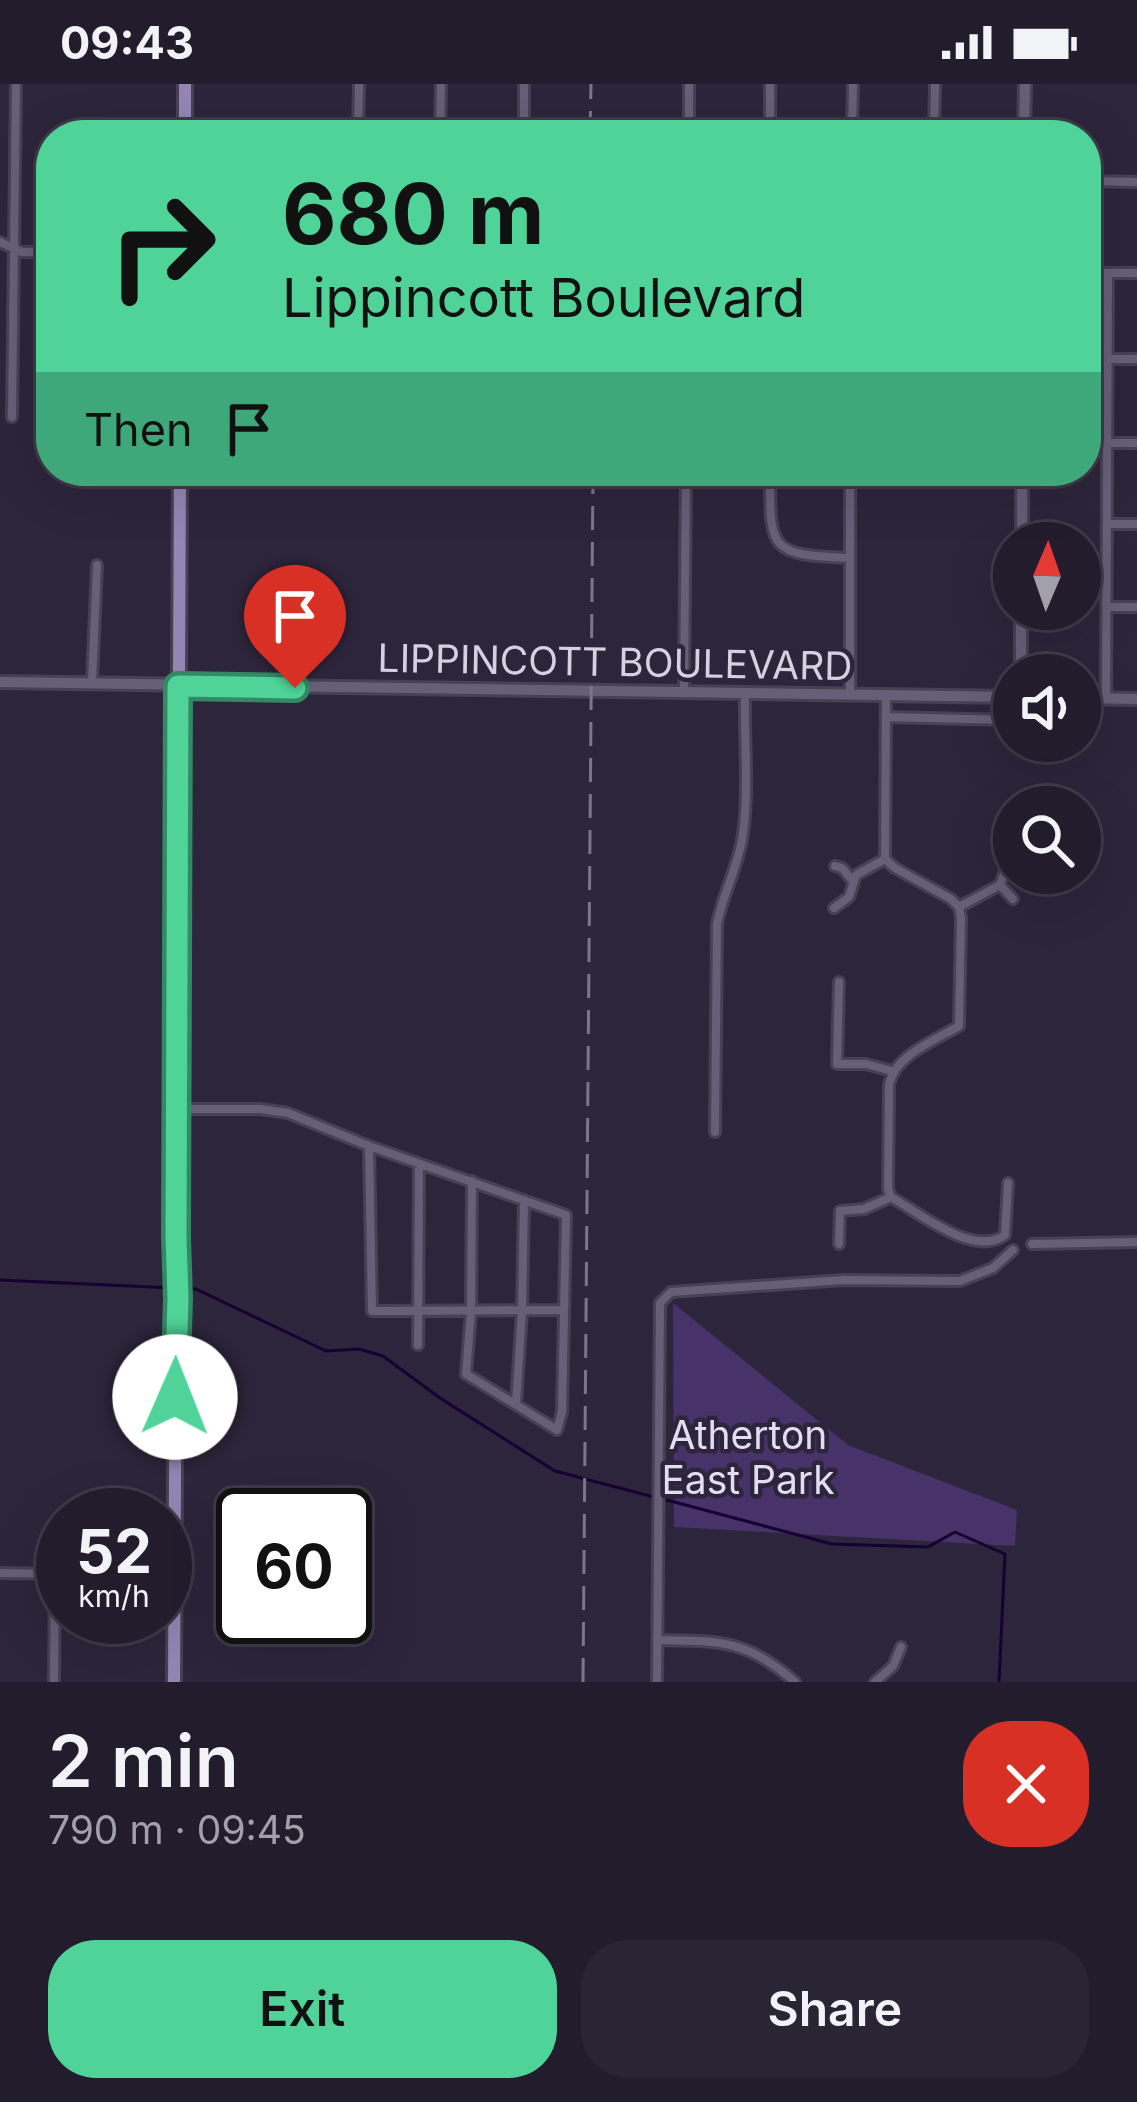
<!DOCTYPE html>
<meta charset="utf-8">
<style>
:root{--surface:#221c2c;--page:#2a2534;--text:#f1f3f6;--muted:#a2a1a9;--line:#3f3a48;--accent:#4fd399}
body{margin:0;font-family:Inter,sans-serif;background:var(--page);color:var(--text);height:100vh;display:flex;flex-direction:column;font-size:45px;white-space:nowrap}
*{box-sizing:border-box;margin:0}
p{font-size:39px;color:var(--muted)}
.icon{flex:none;width:66px;height:66px;fill:none;stroke:currentColor;stroke-width:2;stroke-linecap:round;stroke-linejoin:round}
.map{position:relative;height:1598px;overflow:hidden}
.drawer{display:flex;flex-direction:column;background:var(--surface);flex:1}
.drawer>*{flex:none}
.top-card{position:absolute;left:36px;top:36px;width:1065px;height:366px;border-radius:48px;box-shadow:0 12px 48px #0002,0 0 0 3px var(--line);background:#4fd399;color:#111;overflow:hidden}
.needle{width:78px;rotate:2deg}
.fabs{position:absolute;left:993px;top:438px;display:grid;gap:24px}
.fabs a{display:grid;place-items:center;width:108px;height:108px;border-radius:50%;background:var(--surface);box-shadow:0 12px 48px #0002,0 0 0 3px var(--line);font-size:60px}
.speed{position:absolute;left:36px;top:1404px;display:flex;gap:24px;font-size:60px;font-weight:700;text-align:center}
.speed>*{display:grid;place-content:center;width:156px;height:156px;border-radius:50%;background:var(--surface);box-shadow:0 12px 48px #0002,0 0 0 3px var(--line);line-height:1}
.speed small{font-size:30px;font-weight:400}
.speed .limit{border:6px solid #111;border-radius:18px;background:#fff;color:#111}
.pin{position:absolute;display:grid;place-items:center;width:102px;height:102px;color:#fff;margin:-123px -51px;border-radius:50% 50% 50% 0;rotate:-45deg;box-shadow:0 0 12px #0007}
.pin .icon{rotate:45deg}
.me{position:absolute;width:132px;margin:-66px;rotate:1deg;stroke-linejoin:round;filter:drop-shadow(0 0 9px #0008)}
.turn{display:flex;align-items:center;gap:42px;height:252px;padding:0 48px;font-size:54px}
.turn .icon{width:156px;height:156px;stroke-width:2.5}
.turn b{display:block;font-size:84px;line-height:102px}
.then{display:flex;align-items:center;height:114px;padding:0 48px;background:#0003;gap:24px;font-size:45px}
.round{display:grid;place-items:center;flex:none;width:126px;height:126px;border-radius:48px;background:var(--page)}
.headline{display:flex;align-items:center;justify-content:space-between;height:204px;padding:0 48px}
h1{font-size:72px;font-weight:600;line-height:90px}
.cta{display:flex;gap:24px;margin-top:auto;padding:24px 48px}
.cta a{flex:1;height:138px;border-radius:48px;background:var(--accent);color:#111;font-size:48px;font-weight:600;line-height:138px;text-align:center}
.cta a+a{background:var(--page);color:var(--text)}
.status{display:flex;justify-content:space-between;align-items:center;height:84px;padding:0 60px;background:var(--surface);direction:ltr}
.status svg{height:33px;fill:currentColor}
.map>svg:first-child{display:block}
.green{fill:#47326a}
.lines{fill:none;stroke-linecap:round;stroke-linejoin:round}
.stream{stroke:#170032;stroke-width:3}
.minor-casing{stroke:#474153;stroke-width:14}
.tertiary-casing{stroke:#474153;stroke-width:16}
.primary-casing{stroke:#474153;stroke-width:18}
.minor{stroke:#675f78;stroke-width:8}
.tertiary{stroke:#675f78;stroke-width:10}
.primary{stroke:#9585b5;stroke-width:12}
.rail{stroke:#7d7689;stroke-width:3;stroke-dasharray:24 12;stroke-linecap:butt}
.route-casing{stroke:#338963;stroke-width:30}
.route{stroke:#4fd399;stroke-width:21}
.labels{text-anchor:middle;stroke-width:9;stroke-linejoin:round;paint-order:stroke}
.street-label{font-size:39px;fill:#d5d1df;stroke:#2d253b}
.park-label{font-size:39px;fill:#e3dcf3;stroke:#2d253b}
</style>
<div class="status"><b>09:43</b><svg viewBox="0 0 49 12"><path d="M0 12V9h3v3zM5 12V6h3v6zM10 12V3h3v9zM15 12V0h3v12zM26 1h20v11H26zM47 4h2v5h-2z"/></svg></div>
<div class="map">
<svg width="1137" height="1598" viewBox="0 0 1137 1598">
<rect width="100%" height="100%" fill="#2d253b"/>
<path class="green" d="M 673,1219 L 848,1361 L 1017,1426 L 1015,1462 L 674,1443 Z"/>
<g class="lines">
<path class="stream" d="M 0,1196 L 173,1204
M 182,1204 L 196,1205 L 326,1267 L 359,1265 L 383,1272 L 440,1314 L 555,1387 L 654,1413
M 663,1415 L 832,1460 L 928,1463 L 955,1448 L 1005,1470 L 999,1598"/>
<g class="minor-casing">
<path id="minor" d="M 689,0 L 689,51
M 358,51 L 359,0
M 440,51 L 441,0
M 524,51 L 524,0
M 770,51 L 770,0
M 852,51 L 853,0
M 934,51 L 935,0
M 1086,97 L 1137,98
M 0,158 L 22,168 L 51,168
M 1086,189 L 1137,189
M 1108,275 L 1137,275
M 12,333 L 16,0
M 1107,359 L 1137,359
M 770,387 C 770,466 768,471 850,474
M 933,387 L 1022,390
M 1107,440 L 1137,440
M 1107,523 L 1137,523
M 92,599 L 97,481
M 684,607 L 686,387
M 850,611 L 850,387
M 886,612 L 885,775 L 895,784 L 951,815 L 959,823 L 961,834 L 959,942 C 934,957 895,971 889,1001 L 888,1105 L 891,1113 C 919,1129 974,1174 1005,1151 L 1008,1099
M 1106,614 L 1108,189
M 886,633 L 1010,636
M 835,782 L 842,784 L 852,796
M 1000,801 L 1011,770
M 1000,801 L 1013,815
M 959,823 L 1000,801
M 834,824 L 849,813 L 856,791 L 885,775
M 839,898 L 837,980 L 866,980 L 892,987
M 178,1025 L 260,1025 L 288,1029 L 369,1062 L 566,1131 L 562,1328 L 557,1346 L 466,1290 L 471,1228 L 472,1097
M 715,1048 L 717,840 C 723,809 739,781 743,750 C 749,709 744,653 745,610
M 369,1062 L 372,1227 L 563,1226
M 839,1160 L 840,1127 L 864,1125 L 891,1113
M 1032,1160 L 1137,1158
M 418,1261 L 419,1080
M 516,1320 L 522,1227 L 524,1116
M 0,1489 L 63,1490
M 657,1556 C 718,1557 747,1555 795,1598
M 54,1598 L 55,1490
M 657,1598 L 660,1219 L 671,1208 L 843,1196 L 960,1197 L 993,1184 L 1013,1166
M 875,1598 L 893,1582 L 901,1563"/>
</g>
<g class="tertiary-casing">
<path id="tertiary" d="M 1024,51 L 1025,0
M 1022,459 L 1022,387
M 1021,591 L 1021,525
M 0,598 L 1014,613
M 1080,614 L 1137,615"/>
</g>
<g class="primary-casing">
<path id="primary" d="M 185,51 L 185,0
M 174,1598 L 180,387"/>
</g>
<use href="#minor" class="minor"/>
<use href="#tertiary" class="tertiary"/>
<use href="#primary" class="primary"/>
<path class="rail" d="M 590,51 L 591,0
M 583,1598 L 593,387"/>
</g>
<g class="lines">
<g class="route-casing">
<path id="route" d="M 175,1313 L 178,1215 L 176,1153 L 178,602 L 295,604"/>
</g>
<use href="#route" class="route"/>
</g>
<g class="labels">
<g class="street-label">
<text transform="translate(615 578) rotate(1)" y="14">LIPPINCOTT BOULEVARD</text>
</g>
<g class="park-label">
<text x="748" y="1365">Atherton<tspan x="748" dy="45">East Park</tspan></text>
</g>
</g>
</svg>
<div class="fabs">
<a><svg class="needle" viewBox="-14 -14 28 28"><path d="M0-13l5 13h-10z" fill="#e53935"/><path d="M0 13l5-13h-10z" fill="#a2a1a9"/></svg></a>
<a><svg class="icon" aria-label="sound" viewBox="0 0 24 24"><path d="M4 9h4l5-4v14l-5-4H4zM17 9q2 3 0 6"/></svg></a>
<a><svg class="icon" aria-label="search" viewBox="0 0 24 24"><circle cx="10" cy="10" r="6"/><path d="M15 15l6 6"/></svg></a>
</div>
<div class="speed"><div>52<small>km/h</small></div><div class="limit">60</div></div>
<div class="pin" style="left:295px;top:604px;background:#d93025"><svg class="icon" aria-label="arrive" viewBox="0 0 24 24"><path d="M6 21V4h12l-3 4 3 4H6"/></svg></div>
<svg class="me" style="left:175px;top:1313px" viewBox="-20 -20 40 40"><circle r="19" fill="#fff"/><path d="M0-13L10 11 0 6-10 11z" fill="#4fd399"/></svg>
<div class="top-card">
<div class="turn"><svg class="icon" aria-label="right" viewBox="0 0 24 24"><path d="M7 20v-9h11M14 6l5 5-5 5"/></svg><div><b>680 m</b>Lippincott Boulevard</div></div>
<div class="then">Then<svg class="icon" aria-label="arrive" viewBox="0 0 24 24"><path d="M6 21V4h12l-3 4 3 4H6"/></svg></div>
</div>
</div>
<section class="drawer">
<div class="headline"><div><h1>2 min</h1><p>790 m · 09:45</p></div><a class="round" style="background:#d93025;color:#fff"><svg class="icon" aria-label="close" viewBox="0 0 24 24"><path d="M6 6l12 12M18 6L6 18"/></svg></a></div>
<div class="cta"><a>Exit</a><a>Share</a></div>
</section>
